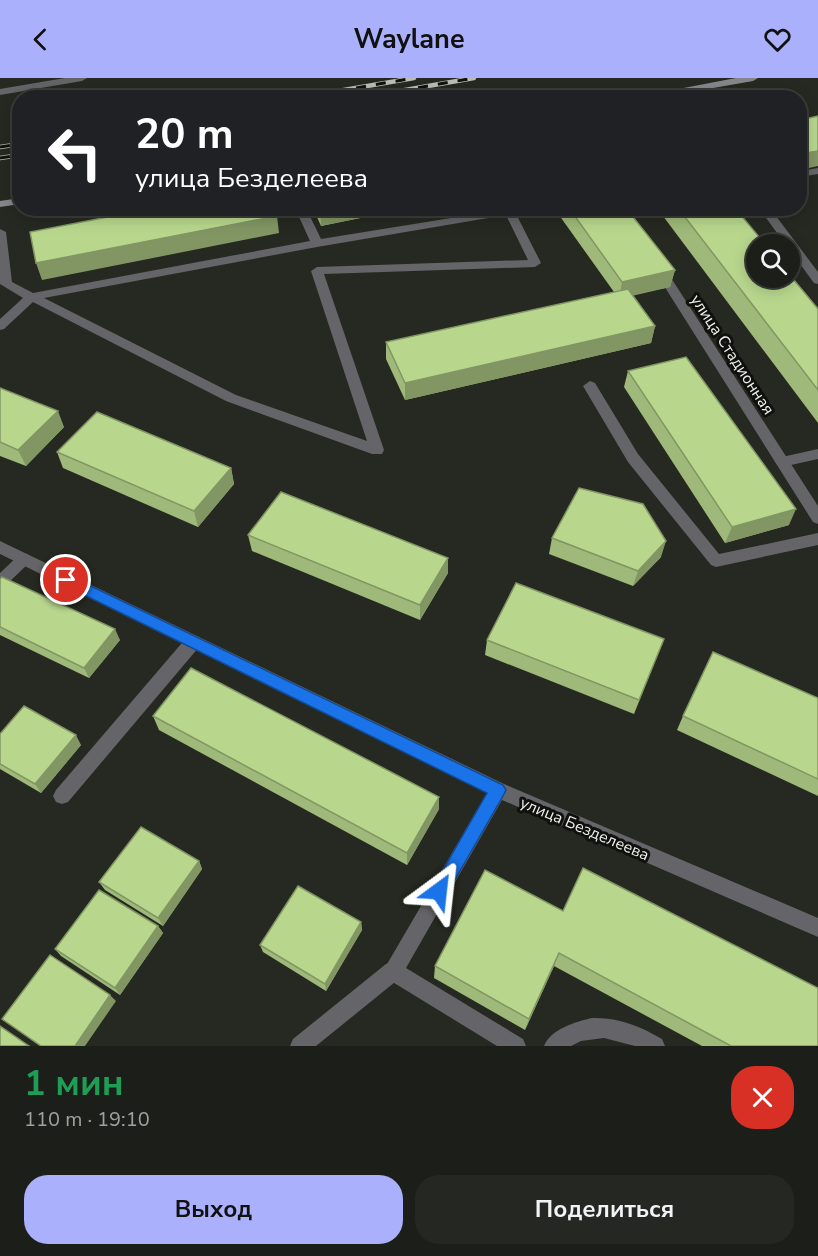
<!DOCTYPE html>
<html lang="ru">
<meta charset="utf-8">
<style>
:root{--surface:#1c1f19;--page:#252722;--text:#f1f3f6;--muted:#a0a2a2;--line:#3a3d38;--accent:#aab0fb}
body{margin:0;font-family:"Nunito Sans",sans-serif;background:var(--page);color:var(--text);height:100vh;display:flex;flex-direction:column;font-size:22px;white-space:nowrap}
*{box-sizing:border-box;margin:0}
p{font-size:20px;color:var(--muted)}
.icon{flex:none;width:33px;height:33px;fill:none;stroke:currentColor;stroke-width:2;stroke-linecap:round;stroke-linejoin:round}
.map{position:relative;height:968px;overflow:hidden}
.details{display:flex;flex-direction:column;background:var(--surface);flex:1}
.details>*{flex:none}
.hud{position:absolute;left:12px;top:12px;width:795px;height:126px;border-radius:24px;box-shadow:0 3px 15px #0003,0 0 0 2px var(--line);background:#202124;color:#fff;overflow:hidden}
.tools{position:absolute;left:746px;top:156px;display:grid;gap:12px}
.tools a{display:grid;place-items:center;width:54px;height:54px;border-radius:50%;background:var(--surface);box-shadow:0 3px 15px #0003,0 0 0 2px var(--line);font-size:30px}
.pin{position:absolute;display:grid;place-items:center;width:51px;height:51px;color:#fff;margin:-26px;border:3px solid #fff;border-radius:50%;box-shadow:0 2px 6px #0007}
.me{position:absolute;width:66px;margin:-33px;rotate:30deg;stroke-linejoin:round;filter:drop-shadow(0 0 4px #0008)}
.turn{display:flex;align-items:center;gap:21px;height:126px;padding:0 24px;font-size:27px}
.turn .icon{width:78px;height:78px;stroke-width:2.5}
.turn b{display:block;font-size:42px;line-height:51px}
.round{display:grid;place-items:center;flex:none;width:63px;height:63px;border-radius:24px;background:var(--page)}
.summary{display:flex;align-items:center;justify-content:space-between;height:102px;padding:0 24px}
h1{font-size:36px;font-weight:700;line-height:45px;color:#1e9e55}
.primary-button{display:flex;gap:12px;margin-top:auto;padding:12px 24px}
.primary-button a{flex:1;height:69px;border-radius:24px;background:var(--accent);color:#111;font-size:24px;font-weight:700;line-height:69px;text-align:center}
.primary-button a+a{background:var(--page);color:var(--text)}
header{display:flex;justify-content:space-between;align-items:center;height:78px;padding:0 24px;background:var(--accent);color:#111;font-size:27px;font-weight:700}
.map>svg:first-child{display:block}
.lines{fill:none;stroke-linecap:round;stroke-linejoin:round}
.lane{fill:#646469;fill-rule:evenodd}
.street{fill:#646469;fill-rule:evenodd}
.secondary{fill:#86878d;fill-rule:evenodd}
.rail-casing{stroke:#bbbdb7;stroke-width:4.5}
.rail{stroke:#10110e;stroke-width:3;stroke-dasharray:10;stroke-linecap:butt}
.wall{fill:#9eb979}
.shaded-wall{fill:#819663}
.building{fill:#b8d78d;stroke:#819663;stroke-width:1.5}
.route{fill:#1a73e8;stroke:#114b97;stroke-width:1.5}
.labels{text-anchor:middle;stroke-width:6;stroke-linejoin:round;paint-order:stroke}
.street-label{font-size:16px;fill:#eff1ec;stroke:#10110e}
</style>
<header><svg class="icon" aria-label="back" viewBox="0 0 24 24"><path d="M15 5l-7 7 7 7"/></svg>Waylane<svg class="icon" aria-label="heart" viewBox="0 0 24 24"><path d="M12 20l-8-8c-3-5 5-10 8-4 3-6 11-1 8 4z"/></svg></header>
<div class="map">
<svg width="818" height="968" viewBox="0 0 818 968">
<rect width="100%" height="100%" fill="#262921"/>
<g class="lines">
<path class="lane" d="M 65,0 L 87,0 L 82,3 L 0,17 L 0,11 Z
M 818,90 L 818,96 L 800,99 L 800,93 Z
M 295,130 L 306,130 L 321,161 L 513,130 L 541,185 L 535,189 L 324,196 L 384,372 L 382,376 L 372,376 L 226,323 L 33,224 L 4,251 L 0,252 L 0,241 L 23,220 L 0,206 L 0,151 L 6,154 L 12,204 L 33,215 L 310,163 ZM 506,137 L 528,182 L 317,189 L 311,193 L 367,363 L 236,317 L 44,220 L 317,169 Z
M 759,130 L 770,130 L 818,194 L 818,206 L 814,205 L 789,171 L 789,166 L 785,166 Z
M 590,303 L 595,305 L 638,376 L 719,476 L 818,455 L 818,467 L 716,489 L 711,487 L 628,384 L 583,308 Z
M 818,371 L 818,381 L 782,389 L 775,384 L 782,379 Z
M 24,475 L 29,477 L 31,481 L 29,485 L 5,508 L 0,510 L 0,495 L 19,477 Z
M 193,557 L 199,559 L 201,564 L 199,569 L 68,724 L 62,726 L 56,724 L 53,718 L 56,712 L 187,559 Z
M 393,883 L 400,886 L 403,893 L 400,900 L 316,968 L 290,968 L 293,961 L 386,886 Z
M 592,940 C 618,939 640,948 662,961 L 665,968 L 635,968 L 604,960 L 581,963 L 571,968 L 544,968 C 551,951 575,944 592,940 Z"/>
<path class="street" d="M 660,188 L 664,189 L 818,428 L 818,446 L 813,444 L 654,192 Z
M 0,463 L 504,706 L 818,840 L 818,859 L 502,722 L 406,890 L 523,961 L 526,968 L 497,968 L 386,900 L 383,893 L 487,715 L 0,476 Z"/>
<path class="secondary" d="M 736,0 L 758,0 L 753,3 L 656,20 L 631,20 Z
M 20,120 L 20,126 L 0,129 L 0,123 Z"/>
<g class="rail-casing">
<path id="rail" d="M 297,20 L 414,0
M 359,20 L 474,0
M 0,69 L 20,66
M 0,80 L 20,77"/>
</g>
<use href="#rail" class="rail"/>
</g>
<path class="wall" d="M 313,130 L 409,130 L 321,148 Z
M 554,130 L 626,130 L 675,192 L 670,209 L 633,217 L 655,248 L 651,265 L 405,322 L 386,281 L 386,264 L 614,214 Z
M 657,130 L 735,130 L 818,231 L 818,345 Z
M 628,293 L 789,447 L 725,465 L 624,309 Z
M 0,310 L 64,349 L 26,388 L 0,378 Z
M 57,374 L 231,390 L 234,406 L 198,449 L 63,390 Z
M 248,457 L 448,495 L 420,542 L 252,473 Z
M 552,460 L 661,479 L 633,508 L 549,476 Z
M 0,501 L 120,562 L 89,600 L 0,557 Z
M 664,561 L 634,636 L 485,577 L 487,562 Z
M 818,620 L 818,718 L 677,652 L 683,638 Z
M 153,638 L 439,731 L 407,787 L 159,652 Z
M 0,656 L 81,667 L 41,715 L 0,691 Z
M 199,783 L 202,791 L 163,848 L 105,812 L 99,804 Z
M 563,833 L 818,968 L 702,968 L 554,888 L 525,952 L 434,900 L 435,888 Z
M 361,844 L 362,852 L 326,913 L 263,874 L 260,867 Z
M 158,848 L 163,855 L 120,917 L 61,878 L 55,871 Z"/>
<path class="shaded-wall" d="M 818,73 L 818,88 L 800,92 L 800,76 Z
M 409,130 L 321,148 L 320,131 Z
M 277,138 L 279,155 L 42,202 L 36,185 Z
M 675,192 L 670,209 L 619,221 L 622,204 Z
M 655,248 L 651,265 L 405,322 L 405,305 Z
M 58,333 L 64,349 L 26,388 L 18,372 Z
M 231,390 L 234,406 L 198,449 L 194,433 Z
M 796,431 L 789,447 L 725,465 L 732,449 Z
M 666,463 L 661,479 L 633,508 L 638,493 Z
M 448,480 L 448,495 L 420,542 L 420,527 Z
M 115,551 L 120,562 L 89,600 L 84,590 Z
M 76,657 L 81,667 L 41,715 L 35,706 Z
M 439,719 L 439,731 L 407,787 L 407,775 Z
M 199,783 L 202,791 L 163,848 L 158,840 Z
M 361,844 L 362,852 L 326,913 L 325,906 Z
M 158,848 L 163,855 L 120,917 L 115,910 Z
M 559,875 L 554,888 L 525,952 L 529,941 Z
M 110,917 L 116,923 L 85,968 L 75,968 Z"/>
<path class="building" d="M 818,38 L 818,73 L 800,76 L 800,42 Z
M 154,130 L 274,130 L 277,138 L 36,185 L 30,154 Z
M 569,130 L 626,130 L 675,192 L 622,204 Z
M 678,130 L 735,130 L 765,166 L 756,166 L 756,200 L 789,200 L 789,196 L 818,231 L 818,312 Z
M 628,211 L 655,248 L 405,305 L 386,264 Z
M 686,279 L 796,431 L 732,449 L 628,293 Z
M 0,310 L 58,333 L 18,372 L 0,364 Z
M 97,334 L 231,390 L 194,433 L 57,374 Z
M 579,410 L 643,426 L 666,463 L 638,493 L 552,460 Z
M 281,414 L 448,480 L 420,527 L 248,457 Z
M 2,499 L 115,551 L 84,590 L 0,549 L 0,501 Z
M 516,505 L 664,561 L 639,622 L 487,562 Z
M 713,574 L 818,620 L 818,701 L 683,638 Z
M 191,590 L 439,719 L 407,775 L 153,638 Z
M 24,628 L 76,657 L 35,706 L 0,686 L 0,656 Z
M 141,749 L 199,783 L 158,840 L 99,804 Z
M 583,790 L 818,910 L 818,968 L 731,968 L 559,875 L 529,941 L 435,888 L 485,792 L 563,833 Z
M 298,808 L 361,844 L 325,906 L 260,867 Z
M 99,812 L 158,848 L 115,910 L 55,871 Z
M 50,877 L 110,917 L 75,968 L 41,968 L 2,941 Z
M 0,948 L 29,968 L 0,968 Z"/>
<path class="route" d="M 66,496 L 503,707 L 506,712 L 503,718 L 445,819 L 439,821 L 433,819 L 431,813 L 487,715 L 62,506 L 60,502 L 62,498 Z"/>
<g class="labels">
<g class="street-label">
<text transform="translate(733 276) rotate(57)" y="6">улица Стадионная</text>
<text transform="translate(585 750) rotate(23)" y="6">улица Безделеева</text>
</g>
</g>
</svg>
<div class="tools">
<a><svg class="icon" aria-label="search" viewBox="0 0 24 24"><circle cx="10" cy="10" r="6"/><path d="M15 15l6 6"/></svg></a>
</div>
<div class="pin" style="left:66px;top:502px;background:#d93025"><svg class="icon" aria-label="arrive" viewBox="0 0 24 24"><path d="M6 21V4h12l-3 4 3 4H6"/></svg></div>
<svg class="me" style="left:439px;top:813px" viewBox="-20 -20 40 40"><path d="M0-17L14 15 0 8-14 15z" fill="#1a73e8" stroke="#fff" stroke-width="4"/></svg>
<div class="hud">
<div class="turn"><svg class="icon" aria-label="left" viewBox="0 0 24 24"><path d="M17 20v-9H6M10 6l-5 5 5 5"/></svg><div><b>20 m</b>улица Безделеева</div></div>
</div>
</div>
<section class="details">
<div class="summary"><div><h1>1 мин</h1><p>110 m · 19:10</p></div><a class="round" style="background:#d93025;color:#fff"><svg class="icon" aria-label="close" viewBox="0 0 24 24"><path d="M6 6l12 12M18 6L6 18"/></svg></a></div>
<div class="primary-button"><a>Выход</a><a>Поделиться</a></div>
</section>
